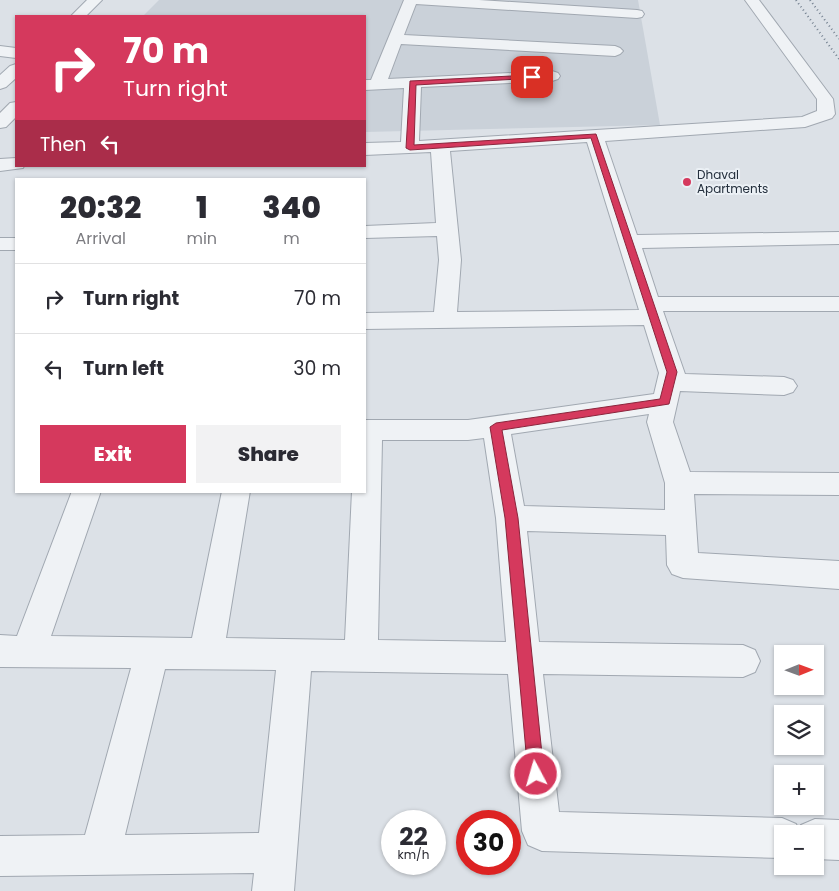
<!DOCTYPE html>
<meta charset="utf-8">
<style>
:root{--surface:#fff;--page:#f2f2f3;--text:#2b2b33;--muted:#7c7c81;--line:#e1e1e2;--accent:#d5395d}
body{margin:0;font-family:Poppins,sans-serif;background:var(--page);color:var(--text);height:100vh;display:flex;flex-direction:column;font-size:19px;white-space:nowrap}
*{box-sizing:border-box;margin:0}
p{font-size:16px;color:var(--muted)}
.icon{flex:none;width:28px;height:28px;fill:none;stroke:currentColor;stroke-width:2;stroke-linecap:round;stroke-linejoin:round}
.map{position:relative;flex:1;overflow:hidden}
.details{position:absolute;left:15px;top:178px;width:351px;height:315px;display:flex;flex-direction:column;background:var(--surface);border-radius:0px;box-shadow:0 1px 4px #0004}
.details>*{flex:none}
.guide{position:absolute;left:15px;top:15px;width:351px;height:152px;border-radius:0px;box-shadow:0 1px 4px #0004;background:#d5395d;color:#fff;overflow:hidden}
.needle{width:32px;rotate:89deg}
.fabs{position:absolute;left:774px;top:645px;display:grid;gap:10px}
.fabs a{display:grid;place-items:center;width:50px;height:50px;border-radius:0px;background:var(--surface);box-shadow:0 1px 4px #0004;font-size:25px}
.speed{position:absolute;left:381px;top:810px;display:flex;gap:10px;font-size:25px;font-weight:700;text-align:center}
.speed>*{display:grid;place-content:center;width:65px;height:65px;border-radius:50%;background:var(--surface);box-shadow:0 1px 4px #0004;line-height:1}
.speed small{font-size:12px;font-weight:400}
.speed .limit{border:8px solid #d22;background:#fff;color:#111}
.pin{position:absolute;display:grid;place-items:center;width:42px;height:42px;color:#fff;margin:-21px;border-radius:10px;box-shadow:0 2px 8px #0006}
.me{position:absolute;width:55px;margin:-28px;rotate:354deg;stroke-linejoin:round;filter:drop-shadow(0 0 4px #0008)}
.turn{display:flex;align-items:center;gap:18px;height:105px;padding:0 25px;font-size:22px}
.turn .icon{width:65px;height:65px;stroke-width:2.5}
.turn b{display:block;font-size:35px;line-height:42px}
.then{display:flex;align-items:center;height:48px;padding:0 25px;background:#0003;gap:10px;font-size:19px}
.eta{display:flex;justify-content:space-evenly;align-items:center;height:85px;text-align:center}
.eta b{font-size:30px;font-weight:800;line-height:35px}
.action{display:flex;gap:10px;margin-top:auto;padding:10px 25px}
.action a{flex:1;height:58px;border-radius:0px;background:var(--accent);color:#fff;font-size:20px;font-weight:800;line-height:58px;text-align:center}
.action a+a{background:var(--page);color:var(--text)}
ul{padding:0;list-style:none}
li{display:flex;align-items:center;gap:15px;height:70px;padding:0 25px;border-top:1px solid var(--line)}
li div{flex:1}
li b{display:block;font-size:19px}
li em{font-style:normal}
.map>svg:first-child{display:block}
.built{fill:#cad1d9}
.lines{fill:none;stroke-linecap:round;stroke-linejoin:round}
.minor-casing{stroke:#a1a8b1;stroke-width:2}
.minor{fill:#eff2f5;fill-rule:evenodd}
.rail{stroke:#758291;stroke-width:2;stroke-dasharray:1 3;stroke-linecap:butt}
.route{fill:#d5395d;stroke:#8a253c}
.poi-dot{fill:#d5395d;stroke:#ebf0f5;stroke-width:2}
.labels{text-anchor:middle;stroke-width:4;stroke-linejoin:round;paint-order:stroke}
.far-poi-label{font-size:12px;fill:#25303e;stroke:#ebf0f5;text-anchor:start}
</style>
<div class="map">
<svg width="839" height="891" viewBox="0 0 839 891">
<rect width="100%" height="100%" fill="#dce1e7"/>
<path class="built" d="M 159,0 L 638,0 L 660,125 L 365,132 L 365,16 L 143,16 Z"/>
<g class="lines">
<g class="minor-casing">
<path id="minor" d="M 87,0 L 102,0 L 86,16 L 71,16 Z
M 404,0 L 479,0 L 637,10 L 642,11 L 644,14 L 642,17 L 637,18 L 416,4 L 404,35 L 615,46 L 620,48 L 623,51 L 620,54 L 615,56 L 401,44 L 388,79 L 552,71 L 558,73 L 560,76 L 558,79 L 552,81 L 421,87 L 419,141 L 802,117 L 817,111 L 817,99 L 745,0 L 759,0 L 833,99 L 835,114 L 832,118 L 805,127 L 605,141 L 637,235 L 839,232 L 839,244 L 642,248 L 658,297 L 839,297 L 839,311 L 663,311 L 685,374 L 784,377 L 793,380 L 797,386 L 793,392 L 784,395 L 680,391 L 673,422 L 690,472 L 839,473 L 839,495 L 694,494 L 698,553 L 839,561 L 839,589 L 683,578 L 672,574 L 667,565 L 666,535 L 527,531 L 539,642 L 743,645 L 755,650 L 760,661 L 755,672 L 743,677 L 543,674 L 559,812 L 782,818 L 796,824 L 799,831 L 801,825 L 815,819 L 839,820 L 839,860 L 815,859 L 815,834 L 782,834 L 782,858 L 542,851 L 528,845 L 522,831 L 508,674 L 311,671 L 294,891 L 252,891 L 254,873 L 0,876 L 0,836 L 85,835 L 131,668 L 0,667 L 0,635 L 17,636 L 72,491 L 101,491 L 51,636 L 192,638 L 222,491 L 250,491 L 226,638 L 345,640 L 352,491 L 365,491 L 365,420 L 468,420 L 654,394 L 659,373 L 644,325 L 365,329 L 365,313 L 434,312 L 439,260 L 437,236 L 365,238 L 365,226 L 436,223 L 431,152 L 365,155 L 365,143 L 401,142 L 404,88 L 365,90 L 365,80 L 371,80 ZM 587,142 L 639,310 L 457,312 L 461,260 L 450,151 ZM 649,414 L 647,422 L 665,483 L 665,510 L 524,506 L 511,434 ZM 484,438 L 496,518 L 506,642 L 378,640 L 382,440 L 468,440 ZM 165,669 L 276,670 L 259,833 L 125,835 Z
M 0,46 L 16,48 L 16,58 L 0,56 Z
M 16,64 L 16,78 L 6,87 L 0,89 L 0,75 L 10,66 Z
M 16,102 L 16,117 L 6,127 L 0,128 L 0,113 L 10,103 Z
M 16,158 L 16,166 L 24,166 L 23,168 L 0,171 L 0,159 Z
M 0,238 L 16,238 L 16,250 L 0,250 Z"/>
</g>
<use href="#minor" class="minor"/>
<path class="rail" d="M 796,0 L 839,59
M 810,0 L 839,39"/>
</g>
<path class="route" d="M 532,75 L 536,77 L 535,78 L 416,85 L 414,145 L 596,134 L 677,372 L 669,404 L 502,430 L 518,518 L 544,774 L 541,779 L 536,782 L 530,779 L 528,774 L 505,518 L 490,427 L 496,423 L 660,399 L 667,372 L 591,138 L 410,150 L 406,148 L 410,81 Z"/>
<circle class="poi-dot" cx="687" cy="182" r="5"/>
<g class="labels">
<g class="far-poi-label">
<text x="697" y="179">Dhaval<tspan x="697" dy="14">Apartments</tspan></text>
</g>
</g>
</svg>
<div class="fabs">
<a><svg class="needle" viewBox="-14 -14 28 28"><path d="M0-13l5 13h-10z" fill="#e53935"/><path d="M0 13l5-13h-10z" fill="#7c7c81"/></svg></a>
<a><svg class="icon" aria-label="layers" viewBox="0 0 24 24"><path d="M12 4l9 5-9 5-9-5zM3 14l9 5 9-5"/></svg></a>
<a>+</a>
<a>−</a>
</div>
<div class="speed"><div>22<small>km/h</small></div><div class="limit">30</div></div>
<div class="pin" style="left:532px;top:77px;background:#d93025"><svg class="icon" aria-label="arrive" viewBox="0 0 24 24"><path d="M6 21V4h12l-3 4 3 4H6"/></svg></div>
<svg class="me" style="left:536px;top:774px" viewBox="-20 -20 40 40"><circle r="17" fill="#d5395d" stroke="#fff" stroke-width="3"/><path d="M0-11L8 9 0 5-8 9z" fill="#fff"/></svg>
<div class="guide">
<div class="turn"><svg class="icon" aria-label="right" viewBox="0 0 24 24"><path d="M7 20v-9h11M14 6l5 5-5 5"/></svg><div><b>70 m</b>Turn right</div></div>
<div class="then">Then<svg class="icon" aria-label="left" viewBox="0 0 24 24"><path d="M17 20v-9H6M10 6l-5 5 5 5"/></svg></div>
</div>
<section class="details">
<div class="eta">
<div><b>20:32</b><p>Arrival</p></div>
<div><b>1</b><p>min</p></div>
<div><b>340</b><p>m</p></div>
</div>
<ul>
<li><svg class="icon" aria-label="right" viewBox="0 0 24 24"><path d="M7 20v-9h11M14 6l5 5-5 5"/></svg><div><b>Turn right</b></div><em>70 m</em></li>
<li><svg class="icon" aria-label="left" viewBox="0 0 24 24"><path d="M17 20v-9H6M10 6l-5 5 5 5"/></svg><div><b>Turn left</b></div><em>30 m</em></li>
</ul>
<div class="action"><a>Exit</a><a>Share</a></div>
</section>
</div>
